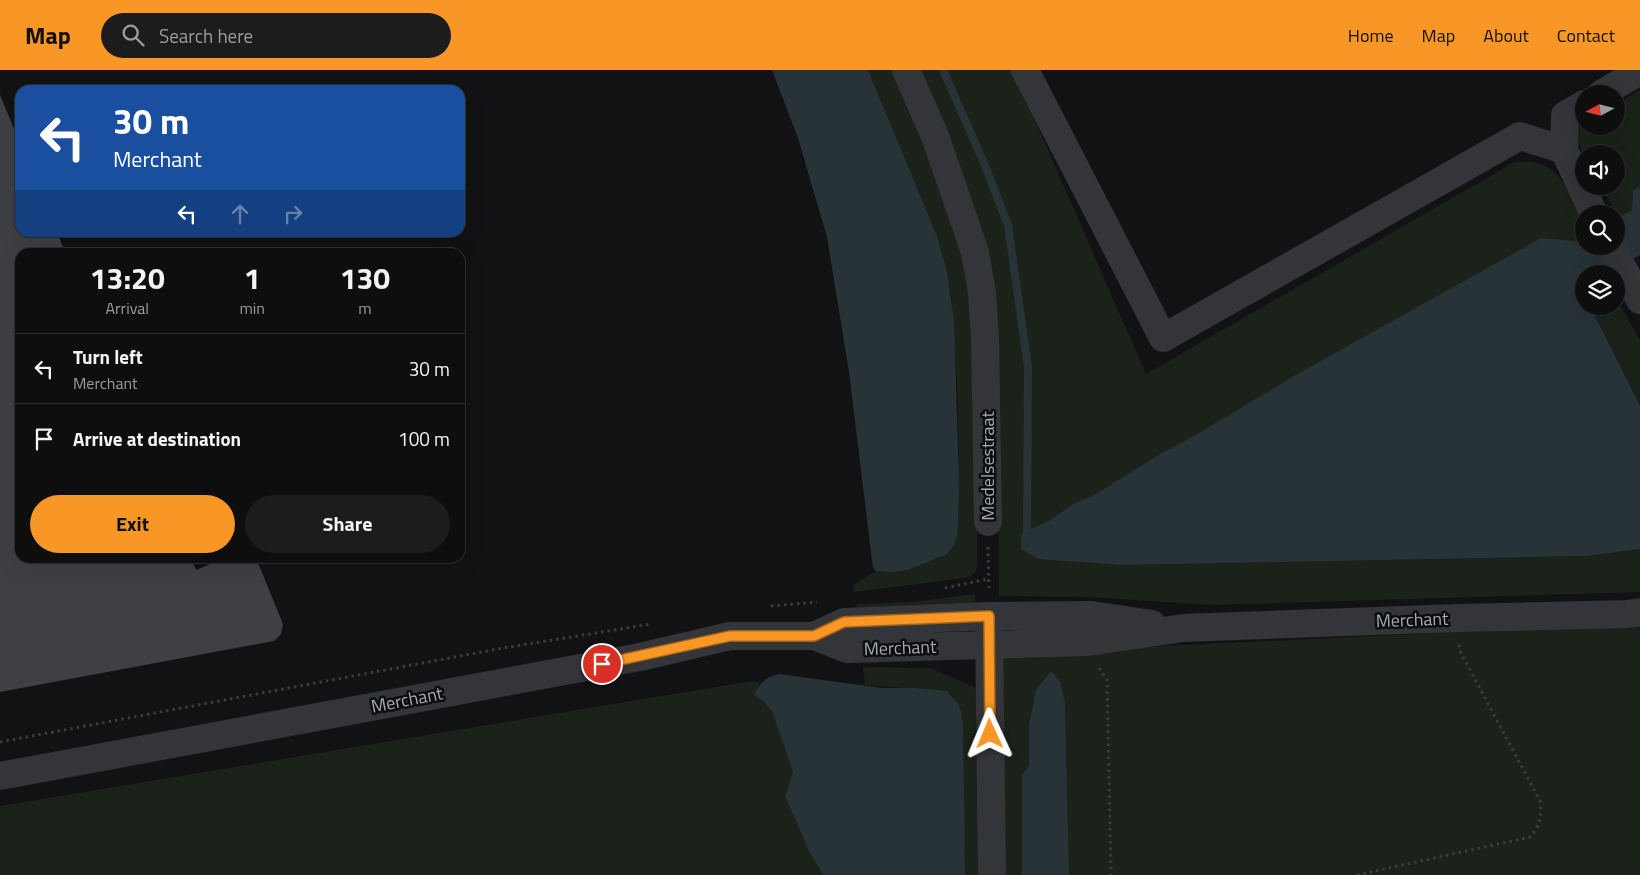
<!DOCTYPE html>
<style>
:root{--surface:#0e0e0f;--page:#1c1c1d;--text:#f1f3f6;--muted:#9b9c9e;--line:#2e2e2f;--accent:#f89726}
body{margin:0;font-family:"Titillium Web",sans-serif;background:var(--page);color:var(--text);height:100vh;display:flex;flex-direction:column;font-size:19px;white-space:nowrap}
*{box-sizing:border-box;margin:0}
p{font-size:16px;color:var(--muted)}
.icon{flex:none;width:28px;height:28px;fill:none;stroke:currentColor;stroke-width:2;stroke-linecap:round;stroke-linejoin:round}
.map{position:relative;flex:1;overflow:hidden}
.details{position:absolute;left:15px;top:178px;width:450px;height:315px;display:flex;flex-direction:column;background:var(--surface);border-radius:15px;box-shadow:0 5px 20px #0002,0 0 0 1px var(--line)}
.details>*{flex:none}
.top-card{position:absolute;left:15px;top:15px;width:450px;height:152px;border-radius:15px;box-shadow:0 5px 20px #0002,0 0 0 1px var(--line);background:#1a4fa0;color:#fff;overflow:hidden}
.needle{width:32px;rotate:263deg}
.fabs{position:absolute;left:1575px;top:15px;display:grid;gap:10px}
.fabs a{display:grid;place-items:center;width:50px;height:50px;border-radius:50%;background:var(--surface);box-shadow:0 5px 20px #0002,0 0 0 1px var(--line);font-size:25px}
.pin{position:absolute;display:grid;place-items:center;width:42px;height:42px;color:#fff;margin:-21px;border:2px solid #fff;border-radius:50%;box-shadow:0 1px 5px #0007}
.me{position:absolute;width:55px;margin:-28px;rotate:359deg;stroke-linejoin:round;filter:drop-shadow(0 0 4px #0008)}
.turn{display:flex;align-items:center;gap:18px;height:105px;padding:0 15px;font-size:22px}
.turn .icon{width:65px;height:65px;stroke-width:2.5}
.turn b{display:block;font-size:35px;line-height:42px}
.lanes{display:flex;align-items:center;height:48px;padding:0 15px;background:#0003;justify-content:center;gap:25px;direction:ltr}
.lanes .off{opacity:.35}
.eta{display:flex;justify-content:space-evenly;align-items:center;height:85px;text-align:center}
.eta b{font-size:30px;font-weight:700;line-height:35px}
.cta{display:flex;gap:10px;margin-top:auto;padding:10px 15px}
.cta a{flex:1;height:58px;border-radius:30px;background:var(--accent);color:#111;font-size:20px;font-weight:700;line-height:58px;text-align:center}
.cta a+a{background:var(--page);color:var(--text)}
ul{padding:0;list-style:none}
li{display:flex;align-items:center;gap:15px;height:70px;padding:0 15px;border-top:1px solid var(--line)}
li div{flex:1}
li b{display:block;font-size:19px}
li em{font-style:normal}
header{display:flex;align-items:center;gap:30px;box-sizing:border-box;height:70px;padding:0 25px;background:var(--accent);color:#111}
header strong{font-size:24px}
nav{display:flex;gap:28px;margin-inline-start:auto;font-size:18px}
.search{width:350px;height:45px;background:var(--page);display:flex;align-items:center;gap:12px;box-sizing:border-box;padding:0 18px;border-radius:28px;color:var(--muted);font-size:19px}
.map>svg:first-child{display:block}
.green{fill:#1a221a}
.water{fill:#283338}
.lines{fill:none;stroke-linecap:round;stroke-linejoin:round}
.stream{stroke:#283338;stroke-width:8}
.building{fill:#3e4044}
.path{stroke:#393c40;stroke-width:3;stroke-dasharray:2.5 4;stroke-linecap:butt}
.minor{stroke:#333539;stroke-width:28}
.route-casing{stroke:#a16219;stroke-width:12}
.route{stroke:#f89726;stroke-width:9}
.labels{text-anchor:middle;stroke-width:5;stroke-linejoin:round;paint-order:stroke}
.street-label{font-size:18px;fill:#a3abb5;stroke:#0d0d0f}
</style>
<header>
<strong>Map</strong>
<div class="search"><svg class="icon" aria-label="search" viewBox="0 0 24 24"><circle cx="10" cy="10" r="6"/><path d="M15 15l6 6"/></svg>Search here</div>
<nav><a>Home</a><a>Map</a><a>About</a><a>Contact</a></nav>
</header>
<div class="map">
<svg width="1640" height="805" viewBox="0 0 1640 805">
<rect width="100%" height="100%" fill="#121214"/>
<path class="green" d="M 868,0 L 895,0 L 930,82 L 963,184 L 977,289 L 977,483 C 977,497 980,503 965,508 L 855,522 L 853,515 L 876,501 C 901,505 923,494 946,485 L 958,462 L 959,409 L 958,329 L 951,224 L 947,201 L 937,166 Z
M 917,0 L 1013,0 L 1146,304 L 1513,93 C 1557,84 1568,120 1584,152 L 1577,156 L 1583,166 L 1574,171 L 1541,168 L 1294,307 L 1199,363 L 1160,384 L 1094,425 L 1073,434 L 1052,449 L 1021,464 L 1126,495 L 1587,486 L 1640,479 L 1640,522 L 1211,535 L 1087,527 L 999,526 L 998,300 Z
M 1640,20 L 1640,116 L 1633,120 L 1632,140 L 1618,148 L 1601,116 L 1616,116 L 1616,84 L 1584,84 L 1577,72 L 1580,55 L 1584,54 L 1584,56 L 1616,56 L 1616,34 Z
M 1616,227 L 1640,271 L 1640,336 L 1590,236 L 1616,236 Z
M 975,524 L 975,536 L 857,544 L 856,534 L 912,532 Z
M 1640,553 L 1640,805 L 1069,805 L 1065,633 L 1029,656 L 1029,696 L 1022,704 L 1022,805 L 1002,805 L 1000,588 L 1061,581 Z
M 863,597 L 930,598 L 977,618 L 980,805 L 965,805 L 961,641 L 952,625 L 946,621 L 865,615 Z
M 752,611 L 760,613 L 754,625 L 764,632 L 772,641 L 794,702 L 785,726 L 809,781 L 823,805 L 0,805 L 0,736 Z"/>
<path class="water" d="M 772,0 L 868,0 L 937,166 L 947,201 L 954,251 L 959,409 L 958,462 L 953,477 L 946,485 L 907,500 L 893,502 L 876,501 L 873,498 L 849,302 L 827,167 L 798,68 Z
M 1640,116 L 1640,185 L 1606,204 L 1584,204 L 1584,236 L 1590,236 L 1640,336 L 1640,479 L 1587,486 L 1126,495 L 1038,489 L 1021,479 L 1021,464 L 1052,449 L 1073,434 L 1094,425 L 1160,384 L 1199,363 L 1294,306 L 1541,168 L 1574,171 L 1584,166 L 1584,176 L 1616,176 L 1616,149 L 1632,140 L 1633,120 Z
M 1051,601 L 1060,612 L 1065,633 L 1069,805 L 1022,805 L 1022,704 L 1029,696 L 1029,656 L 1036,620 Z
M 779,604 L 882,618 L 915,618 L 947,621 L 958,633 L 961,641 L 963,655 L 965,805 L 823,805 L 809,781 L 785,726 L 793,702 L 772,641 L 764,632 L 754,625 C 759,613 766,607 779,604 Z"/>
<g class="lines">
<path class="stream" d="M 943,0 L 984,93 L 1008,155 L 1028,297 L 1027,461"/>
</g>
<path class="building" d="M 0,25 L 20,73 L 20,162 L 57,162 L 65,182 L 20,182 L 20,488 L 191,488 L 196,500 L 225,488 L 256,488 L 283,554 L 281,564 L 274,571 L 0,622 Z"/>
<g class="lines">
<path class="path" d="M 988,477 L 989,518
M 945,518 L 988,509
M 771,536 L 817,532
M 1099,598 L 1107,610 L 1111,805
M 0,672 L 503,578 L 651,554
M 1357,805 L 1530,767 C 1541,754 1542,748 1540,731 L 1460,581 L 1459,574"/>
<path class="minor" d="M 906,0 L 935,66 L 975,182 L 982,223 L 985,267 L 988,452
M 1025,0 L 1163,268 L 1520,66 L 1564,80 L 1594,144
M 1601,24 L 1640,1
M 1564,80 L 1565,45 L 1584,34
M 1611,176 L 1640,230
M 989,558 L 992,805
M 814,566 L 844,552 L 989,546 L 1092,545 L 1152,554
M 0,706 L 640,587 L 730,566 L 814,566 L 847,579 L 1088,572 L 1183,558 L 1458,548 L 1628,544 L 1640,542"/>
</g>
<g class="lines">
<g class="route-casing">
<path id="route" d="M 602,594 L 730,566 L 814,566 L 844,552 L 989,546 L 990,664"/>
</g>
<use href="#route" class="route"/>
</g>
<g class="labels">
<g class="street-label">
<text transform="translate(988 396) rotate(-90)" y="6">Medelsestraat</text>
<text transform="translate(1412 550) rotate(-2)" y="6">Merchant</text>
<text transform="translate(900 578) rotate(-2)" y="6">Merchant</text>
<text transform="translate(407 630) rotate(-11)" y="6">Merchant</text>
</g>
</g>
</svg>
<div class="fabs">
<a><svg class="needle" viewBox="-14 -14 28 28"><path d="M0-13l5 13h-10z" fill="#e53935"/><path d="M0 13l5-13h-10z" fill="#9b9c9e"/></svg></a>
<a><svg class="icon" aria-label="sound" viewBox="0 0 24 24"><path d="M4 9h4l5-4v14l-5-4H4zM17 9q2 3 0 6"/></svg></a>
<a><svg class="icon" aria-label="search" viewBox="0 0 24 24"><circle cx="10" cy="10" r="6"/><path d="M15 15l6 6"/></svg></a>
<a><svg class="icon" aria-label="layers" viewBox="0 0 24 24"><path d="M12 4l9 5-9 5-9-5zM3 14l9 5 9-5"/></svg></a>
</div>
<div class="pin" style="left:602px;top:594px;background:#d93025"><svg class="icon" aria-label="arrive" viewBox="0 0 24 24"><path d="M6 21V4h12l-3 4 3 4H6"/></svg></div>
<svg class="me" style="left:990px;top:664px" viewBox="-20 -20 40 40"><path d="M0-17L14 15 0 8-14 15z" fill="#f89726" stroke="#fff" stroke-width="4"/></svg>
<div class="top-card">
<div class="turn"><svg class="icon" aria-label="left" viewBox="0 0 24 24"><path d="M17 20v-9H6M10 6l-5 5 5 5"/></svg><div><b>30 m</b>Merchant</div></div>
<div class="lanes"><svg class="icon" aria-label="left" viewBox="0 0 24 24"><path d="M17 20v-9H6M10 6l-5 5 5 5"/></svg><svg class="icon off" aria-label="ahead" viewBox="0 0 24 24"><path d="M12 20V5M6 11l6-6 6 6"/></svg><svg class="icon off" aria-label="right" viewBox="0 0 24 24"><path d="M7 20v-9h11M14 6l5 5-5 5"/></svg></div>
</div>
<section class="details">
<div class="eta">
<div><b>13:20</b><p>Arrival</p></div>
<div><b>1</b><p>min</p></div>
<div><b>130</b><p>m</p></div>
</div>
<ul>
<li><svg class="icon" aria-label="left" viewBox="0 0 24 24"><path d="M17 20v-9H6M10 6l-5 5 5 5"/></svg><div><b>Turn left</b><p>Merchant</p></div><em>30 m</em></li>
<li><svg class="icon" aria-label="arrive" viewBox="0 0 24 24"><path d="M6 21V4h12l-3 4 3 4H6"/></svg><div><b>Arrive at destination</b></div><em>100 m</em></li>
</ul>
<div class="cta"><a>Exit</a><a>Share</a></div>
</section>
</div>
